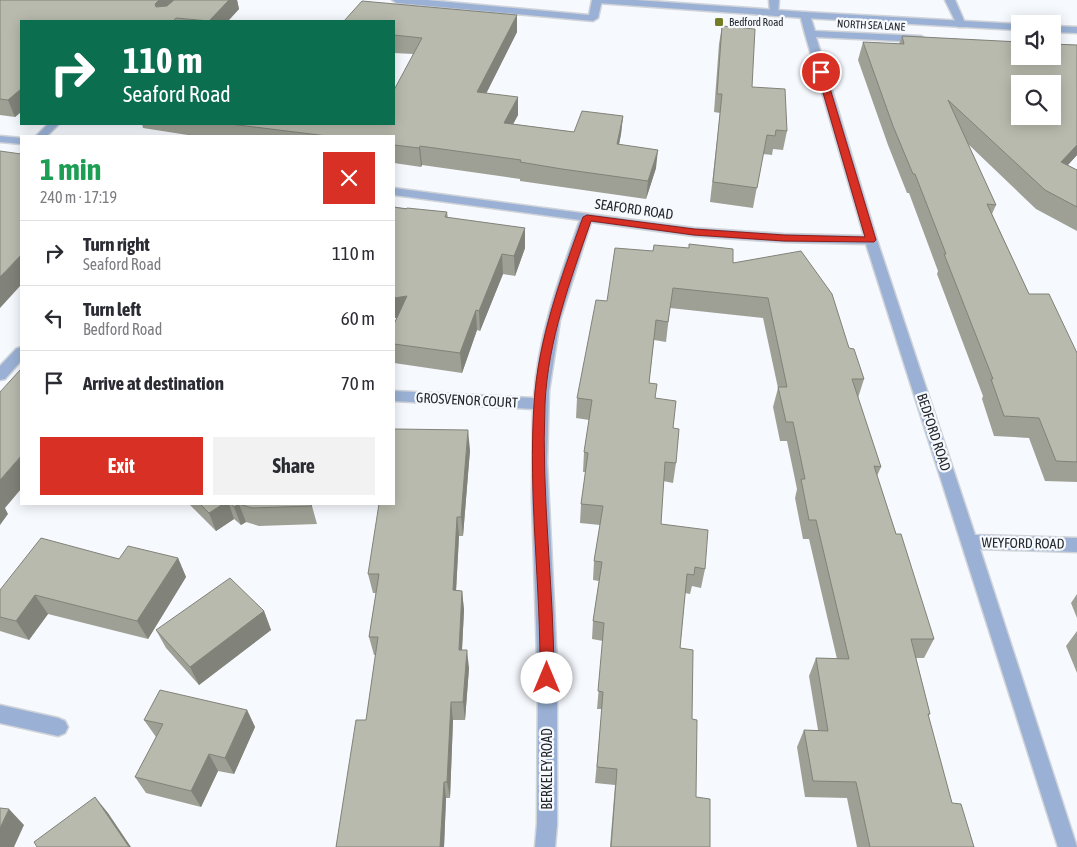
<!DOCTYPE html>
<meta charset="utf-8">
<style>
:root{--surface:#fff;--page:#f2f2f3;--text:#2b2b33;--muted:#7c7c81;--line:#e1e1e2;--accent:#d93025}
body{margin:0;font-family:"Asap Condensed",sans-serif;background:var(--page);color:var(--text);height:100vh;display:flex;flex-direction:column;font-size:19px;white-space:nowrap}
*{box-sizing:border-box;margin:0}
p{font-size:16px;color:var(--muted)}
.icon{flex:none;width:28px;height:28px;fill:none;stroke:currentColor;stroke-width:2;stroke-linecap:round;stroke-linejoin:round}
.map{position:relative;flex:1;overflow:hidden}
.details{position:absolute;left:20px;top:135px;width:375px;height:370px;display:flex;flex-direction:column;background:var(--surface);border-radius:0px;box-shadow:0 2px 12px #0003}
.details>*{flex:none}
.banner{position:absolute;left:20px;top:20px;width:375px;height:105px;border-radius:0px;box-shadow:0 2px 12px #0003;background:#0b6e4f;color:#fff;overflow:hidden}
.tools{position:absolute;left:1011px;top:15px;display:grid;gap:10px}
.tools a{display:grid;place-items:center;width:50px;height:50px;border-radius:0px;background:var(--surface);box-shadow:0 2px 12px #0003;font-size:25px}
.pin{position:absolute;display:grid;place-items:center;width:42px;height:42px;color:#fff;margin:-21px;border:2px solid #fff;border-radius:50%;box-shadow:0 1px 5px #0007}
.me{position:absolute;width:55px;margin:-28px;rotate:0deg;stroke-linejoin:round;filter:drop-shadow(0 0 4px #0008)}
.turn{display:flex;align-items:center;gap:18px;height:105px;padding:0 20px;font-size:22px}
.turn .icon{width:65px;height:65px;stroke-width:2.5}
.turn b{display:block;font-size:35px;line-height:42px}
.round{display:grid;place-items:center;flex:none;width:52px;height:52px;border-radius:0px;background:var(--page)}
.overview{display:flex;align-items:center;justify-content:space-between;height:85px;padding:0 20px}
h1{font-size:30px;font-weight:700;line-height:38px;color:#1e9e55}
.cta{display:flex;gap:10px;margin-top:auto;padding:10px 20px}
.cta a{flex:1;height:58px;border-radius:0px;background:var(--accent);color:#fff;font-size:20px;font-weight:700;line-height:58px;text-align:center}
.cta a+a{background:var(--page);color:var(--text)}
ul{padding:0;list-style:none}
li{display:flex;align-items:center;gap:15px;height:65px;padding:0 20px;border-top:1px solid var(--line)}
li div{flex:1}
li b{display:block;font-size:19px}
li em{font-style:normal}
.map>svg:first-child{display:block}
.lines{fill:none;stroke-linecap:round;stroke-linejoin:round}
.service-casing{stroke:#d0d3d8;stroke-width:3}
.minor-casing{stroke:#d0d3d8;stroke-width:3}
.tertiary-casing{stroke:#d0d3d8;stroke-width:3}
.service{fill:#9ab1d5;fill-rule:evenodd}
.minor{fill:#9ab1d5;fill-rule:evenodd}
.tertiary{fill:#9ab1d5;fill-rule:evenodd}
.wall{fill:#9ea095}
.shaded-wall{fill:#818279}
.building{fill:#b8baad;stroke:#818279;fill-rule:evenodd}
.route{fill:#d93025;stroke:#8d1f18}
.poi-dot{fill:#757c26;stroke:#f6f9fe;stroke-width:2}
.labels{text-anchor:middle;stroke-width:4.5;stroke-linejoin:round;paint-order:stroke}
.far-poi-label{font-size:11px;fill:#24272b;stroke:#f6f9fe;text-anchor:start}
.far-street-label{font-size:11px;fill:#24272b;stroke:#f6f9fe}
.street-label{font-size:14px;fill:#24272b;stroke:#f6f9fe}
</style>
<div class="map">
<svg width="1077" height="847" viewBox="0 0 1077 847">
<rect width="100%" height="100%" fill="#f6f9fe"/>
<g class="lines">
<g class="service-casing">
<path id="service" d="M 769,0 L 779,0 L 778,15 L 775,16 L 770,13 Z"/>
</g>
<g class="minor-casing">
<path id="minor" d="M 392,0 L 427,0 L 589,15 L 592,0 L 602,0 L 598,18 L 593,21 L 397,3 Z
M 945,0 L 955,0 L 966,25 L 964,27 L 958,27 Z
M 805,12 L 810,15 L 815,31 L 921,36 L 926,39 L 921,42 L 816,37 L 877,240 L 975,535 L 1077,538 L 1077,552 L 980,549 L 1077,847 L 1058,847 L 866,244 L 784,242 L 694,236 L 591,222 L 560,320 L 549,391 L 547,462 L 557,665 L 557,824 L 555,847 L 535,847 L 537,824 L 538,687 L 532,498 L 533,409 L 394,401 L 394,391 L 534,398 C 538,336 559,279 580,220 L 394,195 L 394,188 L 694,228 L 784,234 L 864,236 L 805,34 L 800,15 Z
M 48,124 L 59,124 L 47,136 L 36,136 Z
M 0,136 L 21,138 L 21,144 L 0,142 Z
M 21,347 L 21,361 L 5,379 L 0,380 L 0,366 L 16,349 Z
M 0,705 L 58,718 L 65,721 L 68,727 L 65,733 L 58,736 L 0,723 Z"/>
</g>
<g class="tertiary-casing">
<path id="tertiary" d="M 593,0 L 636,0 L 805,12 L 1020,24 L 1020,30 L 805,18 L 598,3 Z
M 1052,26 L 1077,27 L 1077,33 L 1052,32 Z"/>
</g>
<use href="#service" class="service"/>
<use href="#minor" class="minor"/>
<use href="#tertiary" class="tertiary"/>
</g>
<path class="wall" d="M 0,0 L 237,0 L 239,9 L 228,21 L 21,21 L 21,112 L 15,117 L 0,115 Z
M 394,21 L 517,32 L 486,93 L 518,115 L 513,124 L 574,132 L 623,116 L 621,134 L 619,145 L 656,168 L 646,199 L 520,181 L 520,179 L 422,165 L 421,167 L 394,163 L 394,136 L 194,136 L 143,128 L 142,124 L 394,124 L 413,54 L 394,53 Z
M 722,26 L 752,87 L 787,131 L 783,150 L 773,149 L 772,155 L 763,154 L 753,208 L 710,202 L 720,113 L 714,112 L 719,44 Z
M 902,36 L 1077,45 L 1077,155 L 1068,165 L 1077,170 L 1077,231 L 1036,209 L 968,144 L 996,205 L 992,214 L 1029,294 L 1077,353 L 1077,482 L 1045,481 L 1029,438 L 994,436 L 982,399 L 983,396 L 937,274 L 938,271 L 909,193 L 907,193 L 888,145 L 858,60 L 863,42 L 899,44 Z
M 394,207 L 447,212 L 448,218 L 525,228 L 525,248 L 515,276 L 503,274 L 480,331 L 477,330 L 462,373 L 394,363 L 394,324 L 397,318 L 394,318 Z
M 733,263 L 849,348 L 864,379 L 858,398 L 881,467 L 877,476 L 896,534 L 934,639 L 924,658 L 916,658 L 930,714 L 928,716 L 952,803 L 974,847 L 857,847 L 847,798 L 805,797 L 797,747 L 804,730 L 818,730 L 809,676 L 816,658 L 837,659 L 809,539 L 803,539 L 795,498 L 797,489 L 787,441 L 780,441 L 773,407 L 778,388 L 763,318 L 670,308 L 666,342 L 654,340 L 649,383 L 655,398 L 673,428 L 676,463 L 673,483 L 663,481 L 661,524 L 705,569 L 701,588 L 692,586 L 690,594 L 685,593 L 680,648 L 692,719 L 696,797 L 710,847 L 610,847 L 615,785 L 595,783 L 602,709 L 597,709 L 603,641 L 592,639 L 593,621 L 599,581 L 593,580 L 594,561 L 600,525 L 580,523 L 581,504 L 586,472 L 583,472 L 584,452 L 589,420 L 576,418 L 577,398 L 607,301 Z
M 470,450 L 463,536 L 459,536 L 456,591 L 462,591 L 464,610 L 462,650 L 469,668 L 465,720 L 453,720 L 450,798 L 446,798 L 444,847 L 336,847 L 366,720 L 376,655 L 374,655 L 369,637 L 376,593 L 373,593 L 368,574 Z
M 189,504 L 310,504 L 312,506 L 317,524 L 259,526 L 246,522 L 241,525 L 234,519 L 216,531 Z
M 178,558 L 186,577 L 148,639 L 48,614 L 29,640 L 0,631 L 0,590 L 119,559 Z
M 1077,594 L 1077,618 L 1071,603 Z
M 264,611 L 271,630 L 199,685 L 166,648 L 156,630 Z
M 1077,631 L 1077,673 L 1066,646 Z
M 247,710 L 255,727 L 234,774 L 218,771 L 201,807 L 146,793 L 135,777 L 156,737 L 144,720 Z"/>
<path class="shaded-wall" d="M 159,0 L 177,0 L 160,20 L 155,4 Z
M 229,0 L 237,0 L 239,9 L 228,21 L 209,21 Z
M 517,15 L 517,32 L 478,110 L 477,92 Z
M 21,89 L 21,112 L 15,117 L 8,100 Z
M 518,97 L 518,115 L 504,141 L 504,123 Z
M 623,116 L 621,134 L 615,163 L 617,144 Z
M 1077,145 L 1077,155 L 1053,181 L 1061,162 Z
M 420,146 L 422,165 L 421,167 L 419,148 Z
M 658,150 L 656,168 L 646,199 L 648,181 Z
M 525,228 L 525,248 L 515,276 L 514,256 Z
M 502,254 L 503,274 L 480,331 L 479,311 Z
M 21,255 L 21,285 L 0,308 L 0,277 Z
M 407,296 L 409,316 L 394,318 L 394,298 Z
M 476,310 L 477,330 L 462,373 L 460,353 Z
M 468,430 L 470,450 L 463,536 L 461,517 Z
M 21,456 L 21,489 L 5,508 L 8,514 L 0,525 L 0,480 Z
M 223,504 L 229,504 L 234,519 L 216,531 L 209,513 Z
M 239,504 L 246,522 L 241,525 L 234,507 Z
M 457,517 L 459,536 L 455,609 L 453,590 Z
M 178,558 L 186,577 L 148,639 L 137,621 Z
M 462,591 L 464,610 L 461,668 L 459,650 Z
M 35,595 L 48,614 L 29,640 L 16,621 Z
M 264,611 L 271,630 L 199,685 L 190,667 Z
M 467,650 L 469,668 L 465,720 L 463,702 Z
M 451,702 L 453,720 L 450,798 L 447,782 Z
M 247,710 L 255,727 L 234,774 L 225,758 Z
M 209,754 L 218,771 L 201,807 L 191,791 Z
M 444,782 L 446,798 L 444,847 L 440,847 Z
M 95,797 L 108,813 L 131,847 L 129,847 Z
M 9,809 L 24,825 L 14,847 L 0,847 L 0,828 Z"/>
<path class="building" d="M 0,0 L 159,0 L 155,4 L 156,7 L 167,6 L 174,0 L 229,0 L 209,21 L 176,18 L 173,21 L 21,21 L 21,89 L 8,100 L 0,99 Z
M 362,1 L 517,15 L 477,92 L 518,97 L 504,123 L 574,132 L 582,111 L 623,116 L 617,144 L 658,150 L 648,181 L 562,169 L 520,162 L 521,160 L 420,146 L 419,148 L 394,145 L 394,136 L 327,136 L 230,124 L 394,124 L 394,90 L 422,38 L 394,35 L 394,21 L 344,21 Z
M 722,26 L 755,29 L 752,87 L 785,89 L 787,131 L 776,130 L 775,136 L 767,135 L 757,188 L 713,182 L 722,94 L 717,94 Z
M 902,36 L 1020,42 L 1020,56 L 1052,56 L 1052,44 L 1077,45 L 1077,145 L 1061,162 L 1077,170 L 1077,207 L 1045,190 L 948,100 L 996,205 L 987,204 L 1029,294 L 1049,294 L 1077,353 L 1077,462 L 1056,461 L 1039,418 L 1004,416 L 991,379 L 993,379 L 944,254 L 946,254 L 915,174 L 913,174 L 893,126 L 863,42 L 904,44 ZM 1020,84 L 1052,84 L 1052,116 L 1020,116 Z
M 0,151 L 21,154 L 21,255 L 0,277 Z
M 394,207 L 406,209 L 407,208 L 447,212 L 445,217 L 525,228 L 514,256 L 502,254 L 479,311 L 476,310 L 460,353 L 394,344 L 394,324 L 407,296 L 394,298 Z
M 689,244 L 733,249 L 733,263 L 801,251 L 832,294 L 849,348 L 854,349 L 864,379 L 852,379 L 881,467 L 874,466 L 896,534 L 901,534 L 934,639 L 911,639 L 930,714 L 928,714 L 952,803 L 961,804 L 974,847 L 870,847 L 856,782 L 813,781 L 804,730 L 828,731 L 816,658 L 849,659 L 816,520 L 809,520 L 801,479 L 805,479 L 793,422 L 786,422 L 778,387 L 787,387 L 768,298 L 673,288 L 668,322 L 656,320 L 649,383 L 657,384 L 655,398 L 676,401 L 673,428 L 679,429 L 676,463 L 665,462 L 661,524 L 708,530 L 705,569 L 695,567 L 694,575 L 687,574 L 680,648 L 693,650 L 692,719 L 697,720 L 696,797 L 710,799 L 710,847 L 611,847 L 617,769 L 597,767 L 603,692 L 598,691 L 604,623 L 593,621 L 602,562 L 594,561 L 603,506 L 581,504 L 588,453 L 584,452 L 592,400 L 577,398 L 596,300 L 607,301 L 615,248 L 653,251 L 654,245 L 689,248 Z
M 21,369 L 21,456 L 0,480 L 0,392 Z
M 394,429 L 468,430 L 461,517 L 457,517 L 453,590 L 462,591 L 459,650 L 467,650 L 463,702 L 451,702 L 447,782 L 444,782 L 440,847 L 336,847 L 356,720 L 366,720 L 378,637 L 369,637 L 379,574 L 368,574 L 379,504 L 394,504 Z
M 200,504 L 223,504 L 209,513 Z
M 231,504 L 310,504 L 312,506 L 252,508 L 239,504 L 234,507 Z
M 41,538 L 119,559 L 128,546 L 178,558 L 137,621 L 35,595 L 16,621 L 0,617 L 0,590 Z
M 230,578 L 264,611 L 190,667 L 156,630 Z
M 160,690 L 247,710 L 225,758 L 209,754 L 191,791 L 135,777 L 163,724 L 144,720 Z
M 95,797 L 129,847 L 37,847 L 34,842 Z
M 0,808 L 9,809 L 0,828 Z"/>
<path class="route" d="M 821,69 L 825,72 L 876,240 L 874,242 L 784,241 L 694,235 L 591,221 C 570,281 548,340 545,404 C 541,496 554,587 554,678 L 552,683 L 547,685 L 542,683 L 540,678 C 541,587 528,496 534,404 C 538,339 561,278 583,217 L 587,215 L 694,229 L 784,235 L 865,237 L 817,72 Z"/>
<rect class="poi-dot" x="714" y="17" width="10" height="10" rx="2.5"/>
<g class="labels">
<g class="far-poi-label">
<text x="729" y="26">Bedford Road</text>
</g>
<g class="far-street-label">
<text transform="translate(871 25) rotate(3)" y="4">NORTH SEA LANE</text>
</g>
<g class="street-label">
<text transform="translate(634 209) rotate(8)" y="5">SEAFORD ROAD</text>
<text transform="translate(467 400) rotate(3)" y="5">GROSVENOR COURT</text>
<text transform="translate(934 432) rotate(72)" y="5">BEDFORD ROAD</text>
<text transform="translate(1023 543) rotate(1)" y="5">WEYFORD ROAD</text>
<text transform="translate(547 769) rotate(-90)" y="5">BERKELEY ROAD</text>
</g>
</g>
</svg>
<div class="tools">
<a><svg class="icon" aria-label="sound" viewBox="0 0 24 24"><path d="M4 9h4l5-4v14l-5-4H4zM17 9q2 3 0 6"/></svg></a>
<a><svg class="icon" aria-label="search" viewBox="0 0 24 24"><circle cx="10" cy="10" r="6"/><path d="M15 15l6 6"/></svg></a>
</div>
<div class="pin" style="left:821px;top:72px;background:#d93025"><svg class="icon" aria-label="arrive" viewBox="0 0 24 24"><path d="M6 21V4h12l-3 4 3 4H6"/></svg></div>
<svg class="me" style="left:547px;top:678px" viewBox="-20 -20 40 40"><circle r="19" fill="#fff"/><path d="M0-13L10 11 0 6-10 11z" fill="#d93025"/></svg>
<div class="banner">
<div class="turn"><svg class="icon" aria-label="right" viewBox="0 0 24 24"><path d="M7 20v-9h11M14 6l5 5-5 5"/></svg><div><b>110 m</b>Seaford Road</div></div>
</div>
<section class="details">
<div class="overview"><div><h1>1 min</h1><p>240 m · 17:19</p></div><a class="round" style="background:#d93025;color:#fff"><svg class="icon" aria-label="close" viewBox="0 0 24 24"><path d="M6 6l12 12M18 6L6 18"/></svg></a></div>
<ul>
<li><svg class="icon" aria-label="right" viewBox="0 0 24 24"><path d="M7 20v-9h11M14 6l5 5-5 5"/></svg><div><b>Turn right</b><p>Seaford Road</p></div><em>110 m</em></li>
<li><svg class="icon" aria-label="left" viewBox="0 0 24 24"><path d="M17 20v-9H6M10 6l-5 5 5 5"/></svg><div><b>Turn left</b><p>Bedford Road</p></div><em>60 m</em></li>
<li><svg class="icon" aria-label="arrive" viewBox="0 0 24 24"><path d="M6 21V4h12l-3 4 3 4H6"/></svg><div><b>Arrive at destination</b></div><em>70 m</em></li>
</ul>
<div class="cta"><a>Exit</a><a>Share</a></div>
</section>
</div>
